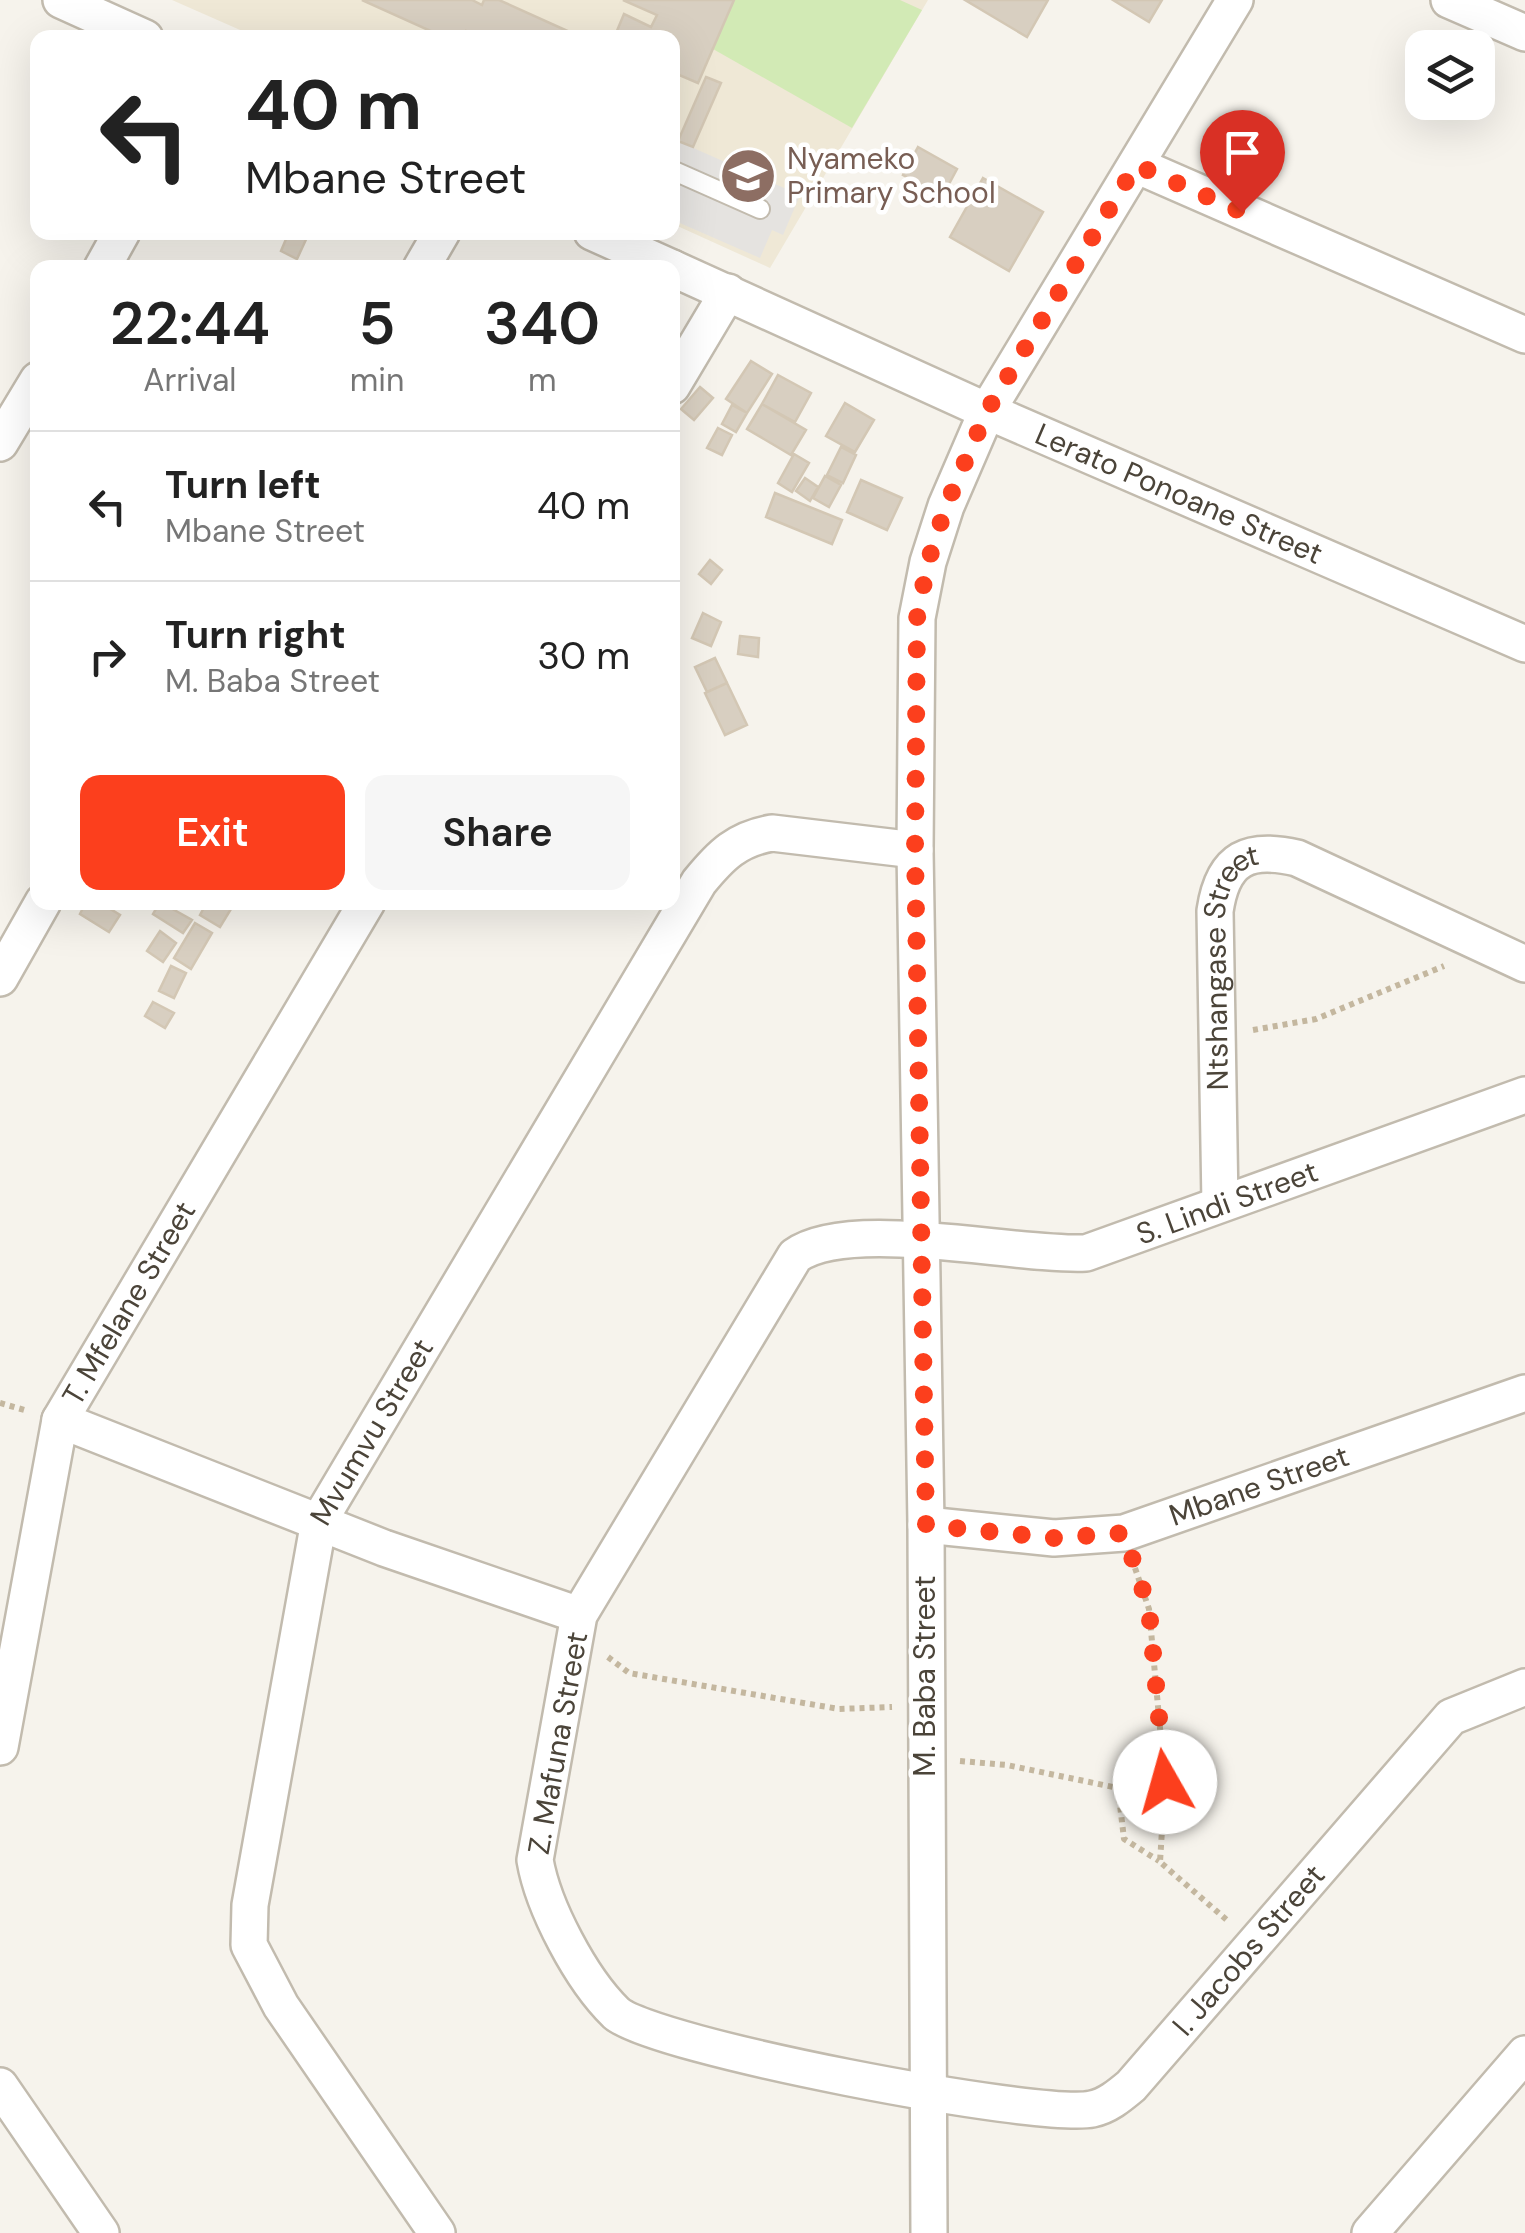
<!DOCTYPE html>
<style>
:root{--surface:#fff;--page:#f6f6f6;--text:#222;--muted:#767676;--line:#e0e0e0;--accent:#fc3f1d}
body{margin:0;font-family:"DM Sans",sans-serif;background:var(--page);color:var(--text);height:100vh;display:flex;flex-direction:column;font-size:38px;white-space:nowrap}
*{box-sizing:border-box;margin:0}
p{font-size:32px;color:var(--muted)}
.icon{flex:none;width:55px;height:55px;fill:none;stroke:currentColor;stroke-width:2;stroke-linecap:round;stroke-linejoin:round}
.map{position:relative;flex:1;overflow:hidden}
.drawer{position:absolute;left:30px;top:260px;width:650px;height:650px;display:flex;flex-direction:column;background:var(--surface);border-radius:20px;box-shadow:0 10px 40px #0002}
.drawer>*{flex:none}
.top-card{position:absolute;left:30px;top:30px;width:650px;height:210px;border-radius:20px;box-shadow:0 10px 40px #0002;background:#fff;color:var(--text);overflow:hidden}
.buttons{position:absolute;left:1405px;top:30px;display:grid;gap:20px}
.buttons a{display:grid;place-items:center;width:90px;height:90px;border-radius:20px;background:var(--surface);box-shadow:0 10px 40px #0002;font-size:50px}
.pin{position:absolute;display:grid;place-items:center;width:85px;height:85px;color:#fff;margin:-102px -42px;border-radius:50% 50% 50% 0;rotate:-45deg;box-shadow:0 0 10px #0007}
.pin .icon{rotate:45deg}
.me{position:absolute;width:110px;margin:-55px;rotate:353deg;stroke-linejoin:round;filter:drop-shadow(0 0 8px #0008)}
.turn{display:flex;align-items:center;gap:35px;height:210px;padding:0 50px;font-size:45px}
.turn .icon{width:130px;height:130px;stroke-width:2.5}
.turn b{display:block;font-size:70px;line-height:85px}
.eta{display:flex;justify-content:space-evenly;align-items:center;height:170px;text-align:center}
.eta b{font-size:60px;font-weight:600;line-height:70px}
.primary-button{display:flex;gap:20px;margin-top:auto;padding:20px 50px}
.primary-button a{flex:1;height:115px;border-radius:20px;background:var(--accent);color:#fff;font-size:40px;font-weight:600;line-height:115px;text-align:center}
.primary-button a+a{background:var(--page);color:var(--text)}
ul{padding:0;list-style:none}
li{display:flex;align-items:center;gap:30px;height:150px;padding:0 50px;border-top:2px solid var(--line)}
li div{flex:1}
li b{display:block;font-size:38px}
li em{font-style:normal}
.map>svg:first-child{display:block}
.education{fill:#efe8d6}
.green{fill:#d2eab5}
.parking{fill:#e5e3e0}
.building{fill:#d8cfc1;stroke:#d3c7b4;stroke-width:2.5}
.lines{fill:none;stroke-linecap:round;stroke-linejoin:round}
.lane-casing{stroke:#c2bbae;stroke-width:22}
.street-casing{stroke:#c2bbae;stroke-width:40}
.path{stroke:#c4b79f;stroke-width:6;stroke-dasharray:5 5;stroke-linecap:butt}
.lane{stroke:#fff;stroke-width:18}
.street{stroke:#fff;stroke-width:35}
.route{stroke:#fc3f1d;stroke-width:18;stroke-dasharray:0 32.4}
.labels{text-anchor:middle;stroke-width:9;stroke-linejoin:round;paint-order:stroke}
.education-label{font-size:30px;fill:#785e54;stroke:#fff;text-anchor:start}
.street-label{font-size:30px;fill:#4b4439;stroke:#fff}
</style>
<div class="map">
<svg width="1525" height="2233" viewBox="0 0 1525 2233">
<rect width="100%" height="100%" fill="#f6f3ec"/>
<path class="education" d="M 172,0 L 928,0 L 770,268 L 673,224 L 672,38 L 256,37 Z"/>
<path class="green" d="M 734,0 L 900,0 L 922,10 L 852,128 L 713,49 Z"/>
<path class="parking" d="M 673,139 L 800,195 L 783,235 L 772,230 L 760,258 L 673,220 Z"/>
<path class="building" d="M 362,0 L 472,0 L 482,5 L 484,0 L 499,0 L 583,38 L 481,38 L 466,31 L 463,38 L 446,38 Z
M 623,0 L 734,0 L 698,83 L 672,72 L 672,38 L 614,38 L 624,14 L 651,27 L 657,15 Z
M 965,0 L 1048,0 L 1027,37 Z
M 1113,0 L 1162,0 L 1149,22 Z
M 706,77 L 721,83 L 693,147 L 678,141 Z
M 1228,122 L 1270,148 L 1253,176 L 1210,149 Z
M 918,147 L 957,169 L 942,197 L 903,175 Z
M 983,178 L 1043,212 L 1009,271 L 950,237 Z
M 289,232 L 309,233 L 297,259 L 281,251 Z
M 751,361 L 772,374 L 747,413 L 726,399 Z
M 778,375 L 811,393 L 795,422 L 762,404 Z
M 700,387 L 713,398 L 694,420 L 681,409 Z
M 845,403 L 874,420 L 855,452 L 826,436 Z
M 762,404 L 806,430 L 791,455 L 747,429 Z
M 732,405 L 747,413 L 736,432 L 722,424 Z
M 718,428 L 732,435 L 722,455 L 707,448 Z
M 841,447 L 856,455 L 843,483 L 827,475 Z
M 794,454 L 809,463 L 792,492 L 778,483 Z
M 825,476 L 841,485 L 829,507 L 813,498 Z
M 805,478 L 818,487 L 810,501 L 796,491 Z
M 861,480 L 902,498 L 887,530 L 847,512 Z
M 775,493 L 842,520 L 832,544 L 766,517 Z
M 710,560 L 722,570 L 711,584 L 699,574 Z
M 703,613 L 721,622 L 711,646 L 692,638 Z
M 740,636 L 759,638 L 758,657 L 738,654 Z
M 715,658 L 727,683 L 707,692 L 695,667 Z
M 727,683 L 747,725 L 725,735 L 705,693 Z
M 86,902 L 99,902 L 120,915 L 109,932 L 80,914 Z
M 160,902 L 192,920 L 183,933 L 153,914 Z
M 207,902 L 234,904 L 220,927 L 200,915 Z
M 195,923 L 212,933 L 191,969 L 174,958 Z
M 160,931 L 176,943 L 163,962 L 147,951 Z
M 171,966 L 186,973 L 174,998 L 159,991 Z
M 153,1002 L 174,1013 L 165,1028 L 145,1016 Z"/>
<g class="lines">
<g class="lane-casing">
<path id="lane" d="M 672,170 L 760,209"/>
</g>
<g class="street-casing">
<g id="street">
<path d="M 61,0 L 145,38"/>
<path d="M 1449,0 L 1525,33"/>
<path d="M 1136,165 L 1525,335"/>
<path d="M 592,232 L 672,268"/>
<path d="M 102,268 L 122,232"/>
<path d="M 421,268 L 442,232"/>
<path id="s1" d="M 672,268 L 987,411 L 1525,644"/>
<path d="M 672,386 L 728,292"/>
<path d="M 0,443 L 38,380"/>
<path d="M 0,978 L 43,902"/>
<path id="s2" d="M 1525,1095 L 1086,1253 C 1013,1256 849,1217 795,1256 L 579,1615 L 535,1860 C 543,1907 581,1979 616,2013 C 652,2046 1039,2120 1092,2109 C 1107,2106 1119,2096 1131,2086 L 1451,1717 L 1525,1687"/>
<path id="s3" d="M 1220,1204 L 1215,911 C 1223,857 1249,847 1297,858 L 1525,964"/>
<path d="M 60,1420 L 384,1548 L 579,1615"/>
<path id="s4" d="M 926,1525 L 1054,1538 L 1124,1533 L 1525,1393"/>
<path id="s5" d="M 0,1747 L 60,1420 L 367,902"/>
<path d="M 0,2086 L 101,2233"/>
<path id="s6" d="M 437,2233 L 281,2006 L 249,1945 L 250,1905 L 319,1521 L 699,882 C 721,855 737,839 772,833 L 915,850"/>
<path d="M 929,2233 L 926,1525 L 915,850 L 917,618 L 928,562 L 946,506 L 987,411 L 1235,0"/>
<path d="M 1370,2233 L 1525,2054"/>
</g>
</g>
<path class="path" d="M 1253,1030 L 1316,1019 L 1444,966
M 0,1403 L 28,1411
M 1135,1568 L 1149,1609 L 1165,1782 L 1160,1862 L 1228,1921
M 608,1657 L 629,1673 L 839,1709 L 892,1707
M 960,1761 L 1007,1765 L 1118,1788 L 1124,1839 L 1159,1861"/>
<use href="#lane" class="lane"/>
<use href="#street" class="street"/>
</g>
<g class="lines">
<path class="route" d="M 1165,1782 L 1149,1609 L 1124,1533 L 1054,1538 L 926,1525 L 915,850 L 917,618 L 928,562 L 946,506 L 987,411 L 1136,165 L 1242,212"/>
</g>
<defs>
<g id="school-disc" transform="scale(2.875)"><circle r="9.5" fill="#8d6e63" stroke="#fff"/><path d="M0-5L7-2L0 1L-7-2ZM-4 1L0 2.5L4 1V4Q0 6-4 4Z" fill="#fff"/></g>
</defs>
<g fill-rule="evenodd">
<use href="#school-disc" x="748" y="176"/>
</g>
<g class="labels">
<g class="education-label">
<text x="787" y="169">Nyameko<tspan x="787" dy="34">Primary School</tspan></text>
</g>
<g class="street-label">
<text dy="10" stroke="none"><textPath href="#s1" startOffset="555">Lerato Ponoane Street</textPath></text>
<text dy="10" stroke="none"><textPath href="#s3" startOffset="242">Ntshangase Street</textPath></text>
<text transform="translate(1227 1203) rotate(-20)" y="10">S. Lindi Street</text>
<text dy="10" stroke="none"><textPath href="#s5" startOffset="468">T. Mfelane Street</textPath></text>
<text dy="10" stroke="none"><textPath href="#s6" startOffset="878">Mvumvu Street</textPath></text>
<text dy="10" stroke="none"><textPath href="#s4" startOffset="342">Mbane Street</textPath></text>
<text transform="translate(925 1676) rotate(-90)" y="10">M. Baba Street</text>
<text transform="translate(558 1743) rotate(-80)" y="10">Z. Mafuna Street</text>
<text dy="10" stroke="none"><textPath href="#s2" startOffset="2318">I. Jacobs Street</textPath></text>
</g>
</g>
</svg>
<div class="buttons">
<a><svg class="icon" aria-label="layers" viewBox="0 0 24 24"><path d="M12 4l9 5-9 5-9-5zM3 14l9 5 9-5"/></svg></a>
</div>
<div class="pin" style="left:1242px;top:212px;background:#d93025"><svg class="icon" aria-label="arrive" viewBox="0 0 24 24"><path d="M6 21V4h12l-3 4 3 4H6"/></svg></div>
<svg class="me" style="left:1165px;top:1782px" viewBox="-20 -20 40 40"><circle r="19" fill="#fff"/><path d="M0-13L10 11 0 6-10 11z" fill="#fc3f1d"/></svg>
<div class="top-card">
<div class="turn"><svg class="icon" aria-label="left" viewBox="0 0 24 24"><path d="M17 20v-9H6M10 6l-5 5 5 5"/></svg><div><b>40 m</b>Mbane Street</div></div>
</div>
<section class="drawer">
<div class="eta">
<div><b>22:44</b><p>Arrival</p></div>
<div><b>5</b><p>min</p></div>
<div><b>340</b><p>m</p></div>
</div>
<ul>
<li><svg class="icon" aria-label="left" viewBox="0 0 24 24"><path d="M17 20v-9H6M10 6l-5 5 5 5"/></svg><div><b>Turn left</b><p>Mbane Street</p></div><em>40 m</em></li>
<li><svg class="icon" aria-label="right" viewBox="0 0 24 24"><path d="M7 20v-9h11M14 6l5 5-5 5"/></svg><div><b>Turn right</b><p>M. Baba Street</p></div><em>30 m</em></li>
</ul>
<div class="primary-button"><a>Exit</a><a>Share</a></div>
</section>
</div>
